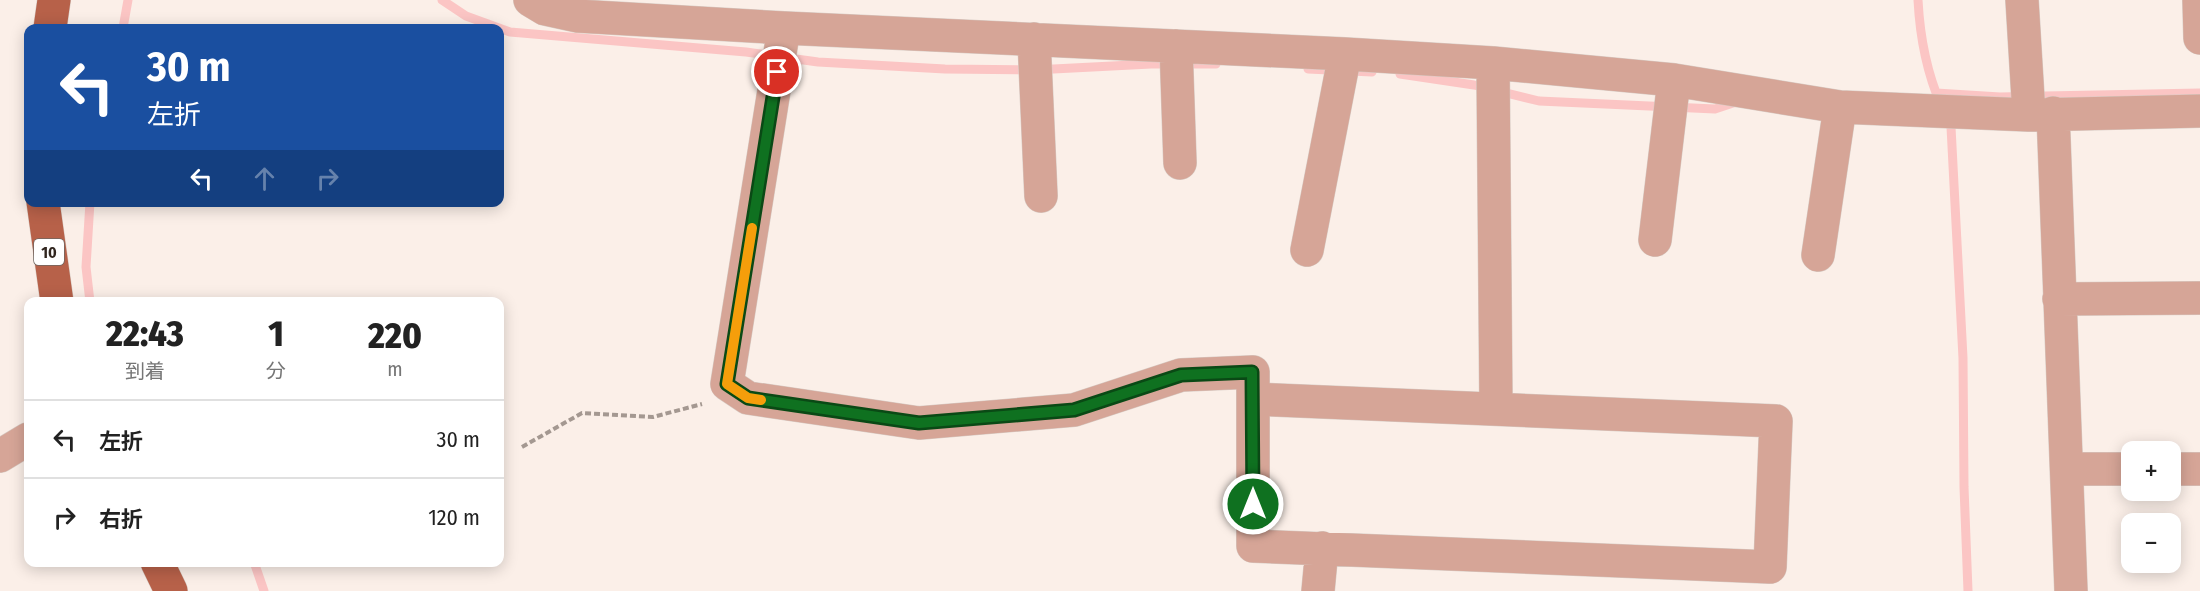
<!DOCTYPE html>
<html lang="ja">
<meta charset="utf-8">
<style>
:root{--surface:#fff;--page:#f2f2f2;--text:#222;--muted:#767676;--line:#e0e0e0}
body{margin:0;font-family:"Fira Sans Condensed","Noto Sans JP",sans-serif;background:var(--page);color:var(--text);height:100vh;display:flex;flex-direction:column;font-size:22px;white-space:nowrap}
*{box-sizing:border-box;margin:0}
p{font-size:20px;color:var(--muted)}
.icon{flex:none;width:33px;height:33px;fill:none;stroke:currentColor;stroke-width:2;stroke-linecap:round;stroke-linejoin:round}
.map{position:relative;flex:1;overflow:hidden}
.panel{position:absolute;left:24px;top:297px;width:480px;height:270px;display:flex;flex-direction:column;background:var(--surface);border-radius:12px;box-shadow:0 3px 15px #0003}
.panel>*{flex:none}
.hud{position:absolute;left:24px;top:24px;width:480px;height:183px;border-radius:12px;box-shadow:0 3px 15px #0003;background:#1a4fa0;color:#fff;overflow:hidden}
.fabs{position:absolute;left:2121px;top:441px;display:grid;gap:12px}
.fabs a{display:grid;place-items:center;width:60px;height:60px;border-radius:12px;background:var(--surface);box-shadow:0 3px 15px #0003;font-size:30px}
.pin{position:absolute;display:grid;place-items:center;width:51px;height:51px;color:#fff;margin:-26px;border:3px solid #fff;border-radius:50%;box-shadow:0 2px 6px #0007}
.me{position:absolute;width:66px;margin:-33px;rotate:0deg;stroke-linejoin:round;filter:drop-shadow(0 0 4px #0008)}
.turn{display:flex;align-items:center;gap:21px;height:126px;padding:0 24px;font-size:27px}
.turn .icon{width:78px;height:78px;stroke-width:2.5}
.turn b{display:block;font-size:42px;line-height:51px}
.lanes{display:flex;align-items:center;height:57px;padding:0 24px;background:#0003;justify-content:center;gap:30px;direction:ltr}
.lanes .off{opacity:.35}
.eta{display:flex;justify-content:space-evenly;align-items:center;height:102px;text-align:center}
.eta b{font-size:36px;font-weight:800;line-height:42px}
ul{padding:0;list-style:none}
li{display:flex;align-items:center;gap:18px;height:78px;padding:0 24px;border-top:2px solid var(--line)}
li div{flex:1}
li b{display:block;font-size:22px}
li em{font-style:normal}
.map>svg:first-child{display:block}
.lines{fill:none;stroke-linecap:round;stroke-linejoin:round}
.stream{stroke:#fbc5c4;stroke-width:9}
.minor-casing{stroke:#d7cbc4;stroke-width:34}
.primary-casing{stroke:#d7cbc4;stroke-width:34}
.path{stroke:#a49891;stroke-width:4;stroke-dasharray:6 3;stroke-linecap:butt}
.minor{stroke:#d6a597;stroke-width:33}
.primary{stroke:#b76149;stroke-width:33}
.route-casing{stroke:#0a4915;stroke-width:15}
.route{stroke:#0f7120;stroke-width:10}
.slow{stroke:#f59e0b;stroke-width:10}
.labels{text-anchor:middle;stroke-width:5;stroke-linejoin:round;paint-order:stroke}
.shield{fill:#fff;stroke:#6f6762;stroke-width:1.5}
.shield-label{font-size:16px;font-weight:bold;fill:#31261f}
</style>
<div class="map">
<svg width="2200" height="591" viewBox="0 0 2200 591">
<rect width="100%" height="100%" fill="#fbefe8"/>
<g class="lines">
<path class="stream" d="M 442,0 L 466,16 L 510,32 L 746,52 L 818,62 L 945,69 L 1034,70 L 1151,64 L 1216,64
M 1918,0 C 1920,38 1926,71 1941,105
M 123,28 L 128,0
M 1308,69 L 1372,72
M 1400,74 L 1474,85 L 1539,101 L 1715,109 L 1736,102
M 1936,93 L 2000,97 L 2200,93
M 1947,118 L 1951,127 L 1963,358 L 1964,487 L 1968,591
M 90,302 L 86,267 L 90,202
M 254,562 L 264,591"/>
<g class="minor-casing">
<path id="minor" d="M 530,0 L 545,9 L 577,16 L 784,28 L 1345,54 L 1493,63 L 1674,80 L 1840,107 L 2029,115 L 2200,111
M 2022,0 L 2029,115
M 2199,0 L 2200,38
M 784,28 L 727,384 L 748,398 L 919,423 L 1074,410 L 1181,375 L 1253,372 L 1253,546 L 1770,567 L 1776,421 L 1253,399
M 1034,39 L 1041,196
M 1176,46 L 1180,163
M 1493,63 L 1496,409
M 2053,113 L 2071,591
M 1655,240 L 1674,80
M 1307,250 L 1345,54
M 1818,255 L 1840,107
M 2059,299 L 2200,298
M 0,456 L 28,439
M 2067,469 L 2132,469
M 2170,469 L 2200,469
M 1318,591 L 1322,548"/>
</g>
<g class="primary-casing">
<path id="primary" d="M 50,28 L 54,0
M 43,202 L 57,302
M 157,562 L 171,591"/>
</g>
<path class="path" d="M 522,447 L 582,413 L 653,417 L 702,404"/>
<use href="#minor" class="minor"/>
<use href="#primary" class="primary"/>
</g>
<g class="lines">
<g class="route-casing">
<path id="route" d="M 777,72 L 727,384 L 748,398 L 919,423 L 1074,410 L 1181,375 L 1252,372 L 1253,504"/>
</g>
<use href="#route" class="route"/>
<path class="slow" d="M 752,228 L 727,384 L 748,398 L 761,400"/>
</g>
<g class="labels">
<rect class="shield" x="34" y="239" width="30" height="26" rx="4.5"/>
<g class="shield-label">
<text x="49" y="258">10</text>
</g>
</g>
</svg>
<div class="fabs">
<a>+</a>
<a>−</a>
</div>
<div class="pin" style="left:777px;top:72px;background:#d93025"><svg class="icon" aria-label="arrive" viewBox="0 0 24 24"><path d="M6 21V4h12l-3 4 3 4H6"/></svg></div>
<svg class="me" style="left:1253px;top:504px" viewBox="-20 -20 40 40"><circle r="17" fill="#0f7120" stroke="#fff" stroke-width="3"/><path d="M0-11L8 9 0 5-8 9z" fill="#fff"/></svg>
<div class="hud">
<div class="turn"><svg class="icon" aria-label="left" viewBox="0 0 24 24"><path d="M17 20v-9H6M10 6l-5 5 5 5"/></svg><div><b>30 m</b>左折</div></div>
<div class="lanes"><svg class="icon" aria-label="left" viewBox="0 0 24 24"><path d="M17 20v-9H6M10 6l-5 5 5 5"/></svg><svg class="icon off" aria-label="ahead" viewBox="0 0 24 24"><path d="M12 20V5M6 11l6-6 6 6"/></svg><svg class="icon off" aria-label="right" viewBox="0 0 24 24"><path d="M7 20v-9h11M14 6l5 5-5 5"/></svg></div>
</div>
<section class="panel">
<div class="eta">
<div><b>22:43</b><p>到着</p></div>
<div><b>1</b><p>分</p></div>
<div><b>220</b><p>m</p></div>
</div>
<ul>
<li><svg class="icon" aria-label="left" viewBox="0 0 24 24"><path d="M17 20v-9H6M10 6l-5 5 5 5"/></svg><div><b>左折</b></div><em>30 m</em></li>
<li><svg class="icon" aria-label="right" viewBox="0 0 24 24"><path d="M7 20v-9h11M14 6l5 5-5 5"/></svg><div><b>右折</b></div><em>120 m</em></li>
</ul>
</section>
</div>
